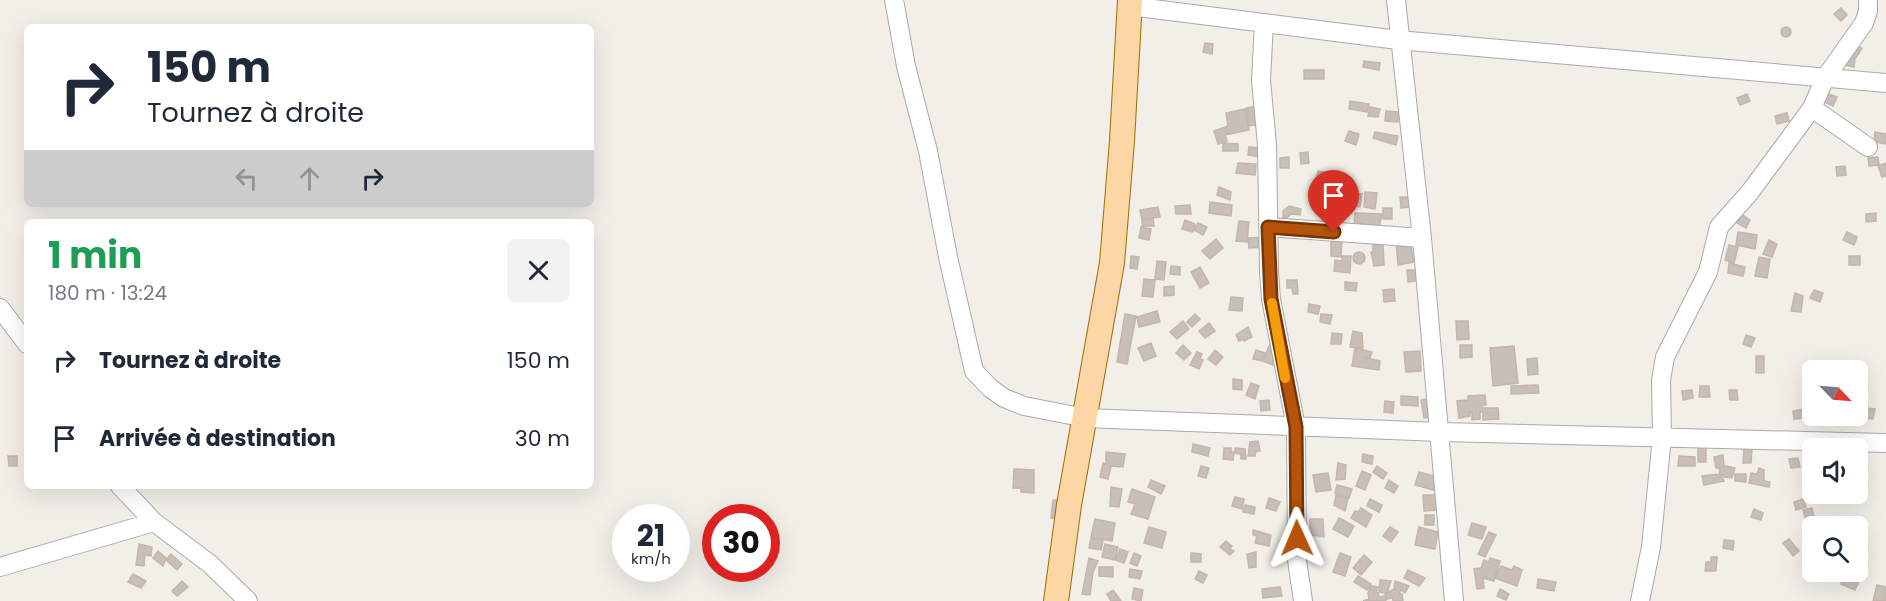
<!DOCTYPE html>
<html lang="fr">
<meta charset="utf-8">
<style>
:root{--surface:#fff;--page:#f2f2f3;--text:#1f2937;--muted:#747a83}
body{margin:0;font-family:Poppins,sans-serif;background:var(--page);color:var(--text);height:100vh;display:flex;flex-direction:column;font-size:22px;white-space:nowrap}
*{box-sizing:border-box;margin:0}
p{font-size:20px;color:var(--muted)}
.icon{flex:none;width:33px;height:33px;fill:none;stroke:currentColor;stroke-width:2;stroke-linecap:round;stroke-linejoin:round}
.map{position:relative;flex:1;overflow:hidden}
.side{position:absolute;left:24px;top:219px;width:570px;height:270px;display:flex;flex-direction:column;background:var(--surface);border-radius:9px;box-shadow:0 6px 24px #0002}
.side>*{flex:none}
.top-card{position:absolute;left:24px;top:24px;width:570px;height:183px;border-radius:9px;box-shadow:0 6px 24px #0002;background:#fff;color:var(--text);overflow:hidden}
.needle{width:39px;rotate:115deg}
.buttons{position:absolute;left:1802px;top:360px;display:grid;gap:12px}
.buttons a{display:grid;place-items:center;width:66px;height:66px;border-radius:9px;background:var(--surface);box-shadow:0 6px 24px #0002;font-size:30px}
.speed{position:absolute;left:612px;top:504px;display:flex;gap:12px;font-size:30px;font-weight:700;text-align:center}
.speed>*{display:grid;place-content:center;width:78px;height:78px;border-radius:50%;background:var(--surface);box-shadow:0 6px 24px #0002;line-height:1}
.speed small{font-size:15px;font-weight:400}
.speed .limit{border:9px solid #d22;background:#fff;color:#111}
.pin{position:absolute;display:grid;place-items:center;width:51px;height:51px;color:#fff;margin:-62px -26px;border-radius:50% 50% 50% 0;rotate:-45deg;box-shadow:0 0 6px #0007}
.pin .icon{rotate:45deg}
.me{position:absolute;width:66px;margin:-33px;rotate:359deg;stroke-linejoin:round;filter:drop-shadow(0 0 4px #0008)}
.turn{display:flex;align-items:center;gap:21px;height:126px;padding:0 24px;font-size:27px}
.turn .icon{width:78px;height:78px;stroke-width:2.5}
.turn b{display:block;font-size:42px;line-height:51px}
.lanes{display:flex;align-items:center;height:57px;padding:0 24px;background:#0003;justify-content:center;gap:30px;direction:ltr}
.lanes .off{opacity:.35}
.round{display:grid;place-items:center;flex:none;width:63px;height:63px;border-radius:9px;background:var(--page)}
.headline{display:flex;align-items:center;justify-content:space-between;height:102px;padding:0 24px}
h1{font-size:36px;font-weight:700;line-height:45px;color:#1e9e55}
ul{padding:0;list-style:none}
li{display:flex;align-items:center;gap:18px;height:78px;padding:0 24px}
li div{flex:1}
li b{display:block;font-size:22px}
li em{font-style:normal}
.map>svg:first-child{display:block}
.building{fill:#c7bfb8;stroke:#c4b6ab;stroke-width:1.5}
.lines{fill:none;stroke-linecap:round;stroke-linejoin:round}
.minor-casing{stroke:#a9a9a9;stroke-width:20}
.major-casing{stroke:#a06b00;stroke-width:26}
.minor{stroke:#fff;stroke-width:18}
.major{stroke:#fcd6a4;stroke-width:24}
.route-casing{stroke:#753606;stroke-width:15}
.route{stroke:#b45309;stroke-width:10}
.slow{stroke:#f59e0b;stroke-width:10}
</style>
<div class="map">
<svg width="1886" height="601" viewBox="0 0 1886 601">
<rect width="100%" height="100%" fill="#f2efe9"/>
<path class="building" d="M 1841,8 L 1847,15 L 1841,21 L 1834,14 Z
M1781 32a5 5 0 1 1 10 0a5 5 0 1 1-10 0Z
M 1205,43 L 1213,44 L 1212,54 L 1203,52 Z
M 1857,46 L 1862,48 L 1855,59 L 1854,67 L 1844,65 Z
M 1364,61 L 1380,63 L 1379,70 L 1363,67 Z
M 1304,70 L 1324,70 L 1324,79 L 1304,79 Z
M 1747,94 L 1750,101 L 1740,105 L 1737,98 Z
M 1828,94 L 1837,97 L 1833,106 L 1824,102 Z
M 1350,101 L 1369,104 L 1367,112 L 1349,109 Z
M 1258,106 L 1261,124 L 1249,126 L 1246,108 Z
M 1370,107 L 1380,109 L 1378,117 L 1368,116 Z
M 1245,109 L 1249,130 L 1225,135 L 1227,141 L 1218,144 L 1214,131 L 1228,126 L 1226,113 Z
M 1386,111 L 1398,112 L 1398,122 L 1385,121 Z
M 1787,113 L 1789,121 L 1777,124 L 1775,116 Z
M 1349,131 L 1359,134 L 1356,145 L 1345,141 Z
M 1375,132 L 1398,136 L 1396,145 L 1373,138 Z
M 1875,132 L 1886,134 L 1886,144 L 1874,142 Z
M 1223,143 L 1238,144 L 1238,151 L 1223,151 Z
M 1249,147 L 1261,148 L 1260,157 L 1248,155 Z
M 1308,152 L 1309,163 L 1301,164 L 1300,153 Z
M 1289,157 L 1289,168 L 1280,168 L 1280,158 Z
M 1878,157 L 1879,165 L 1869,166 L 1868,158 Z
M 1238,163 L 1256,164 L 1255,175 L 1236,173 Z
M 1886,163 L 1886,176 L 1882,177 L 1878,166 Z
M 1845,166 L 1846,175 L 1837,176 L 1836,167 Z
M 1318,171 L 1329,173 L 1327,184 L 1316,182 Z
M 1219,187 L 1231,192 L 1230,200 L 1217,195 Z
M 1309,192 L 1320,192 L 1319,201 L 1309,201 Z
M 1344,192 L 1362,194 L 1360,207 L 1343,205 Z
M 1365,192 L 1377,193 L 1375,209 L 1364,207 Z
M 1400,197 L 1411,197 L 1412,207 L 1401,208 Z
M 1210,202 L 1232,205 L 1231,216 L 1209,213 Z
M 1190,205 L 1191,214 L 1176,214 L 1175,206 Z
M 1289,206 L 1301,209 L 1300,215 L 1292,214 L 1283,220 L 1283,211 Z
M 1158,207 L 1160,217 L 1142,220 L 1140,210 Z
M 1383,208 L 1392,208 L 1392,219 L 1383,219 Z
M 1355,213 L 1382,214 L 1379,228 L 1354,226 Z
M 1876,213 L 1876,221 L 1866,222 L 1866,214 Z
M 1742,215 L 1750,220 L 1746,228 L 1737,223 Z
M 1153,218 L 1154,226 L 1142,226 L 1142,220 Z
M 1185,220 L 1195,224 L 1193,232 L 1182,229 Z
M 1239,221 L 1249,222 L 1247,242 L 1236,241 Z
M 1198,223 L 1207,227 L 1203,235 L 1194,230 Z
M 1141,227 L 1151,229 L 1149,240 L 1139,238 Z
M 1738,232 L 1757,235 L 1755,249 L 1736,245 Z
M 1847,232 L 1857,237 L 1854,245 L 1843,240 Z
M 1267,237 L 1267,247 L 1249,248 L 1248,238 Z
M 1216,239 L 1223,248 L 1210,259 L 1202,251 Z
M 1402,239 L 1403,247 L 1411,246 L 1414,262 L 1398,265 L 1396,240 Z
M 1331,240 L 1342,240 L 1341,257 L 1331,256 Z
M 1769,240 L 1777,244 L 1772,257 L 1763,254 Z
M 1383,244 L 1384,265 L 1374,266 L 1371,252 L 1373,252 L 1373,245 Z
M 1729,245 L 1738,247 L 1734,263 L 1725,260 Z
M1353 258a6 6 0 1 1 12 0a6 6 0 1 1-12 0Z
M 1131,256 L 1139,257 L 1137,269 L 1130,268 Z
M 1342,256 L 1351,256 L 1350,273 L 1334,271 L 1335,260 L 1342,261 Z
M 1849,256 L 1860,256 L 1860,265 L 1849,265 Z
M 1759,257 L 1770,259 L 1767,278 L 1755,276 Z
M 1157,261 L 1166,262 L 1164,280 L 1155,279 Z
M 1729,263 L 1745,267 L 1743,276 L 1728,273 Z
M 1171,266 L 1180,267 L 1180,275 L 1170,274 Z
M 1200,267 L 1209,283 L 1200,288 L 1191,272 Z
M 1407,270 L 1417,270 L 1417,281 L 1408,282 Z
M 1144,279 L 1155,280 L 1153,297 L 1142,296 Z
M 1287,280 L 1297,280 L 1298,294 L 1293,294 L 1292,288 L 1287,288 Z
M 1345,282 L 1357,283 L 1356,291 L 1345,290 Z
M 1174,286 L 1174,295 L 1164,296 L 1164,287 Z
M 1394,289 L 1395,301 L 1384,302 L 1383,290 Z
M 1814,290 L 1823,293 L 1820,302 L 1810,298 Z
M 1795,293 L 1803,296 L 1801,312 L 1791,311 Z
M 1231,297 L 1243,298 L 1242,311 L 1229,310 Z
M 1309,304 L 1320,306 L 1318,314 L 1308,312 Z
M 1157,311 L 1160,322 L 1139,327 L 1137,317 Z
M 1125,314 L 1136,316 L 1127,364 L 1117,362 Z
M 1195,314 L 1200,319 L 1192,327 L 1187,322 Z
M 1321,314 L 1332,315 L 1330,324 L 1320,322 Z
M 1183,321 L 1189,329 L 1177,339 L 1170,332 Z
M 1456,321 L 1468,321 L 1469,339 L 1457,340 Z
M 1209,323 L 1215,331 L 1205,338 L 1199,331 Z
M 1248,327 L 1252,337 L 1244,341 L 1243,339 L 1239,341 L 1236,335 Z
M 1353,331 L 1362,333 L 1363,348 L 1350,347 Z
M 1332,333 L 1342,334 L 1341,344 L 1331,344 Z
M 1746,335 L 1755,338 L 1751,347 L 1743,344 Z
M 1151,343 L 1156,356 L 1144,361 L 1138,348 Z
M 1270,344 L 1279,348 L 1273,365 L 1263,361 Z
M 1183,345 L 1191,353 L 1184,360 L 1176,353 Z
M 1460,345 L 1472,345 L 1472,357 L 1460,358 Z
M 1514,346 L 1518,383 L 1493,386 L 1490,348 Z
M 1355,348 L 1372,352 L 1370,358 L 1363,357 L 1380,361 L 1379,370 L 1352,366 Z
M 1215,350 L 1223,357 L 1216,365 L 1208,359 Z
M 1256,350 L 1265,353 L 1263,361 L 1253,359 Z
M 1420,351 L 1421,371 L 1406,372 L 1404,352 Z
M 1197,352 L 1202,354 L 1200,359 L 1203,360 L 1199,369 L 1190,365 Z
M 1756,356 L 1764,356 L 1764,373 L 1756,373 Z
M 1537,358 L 1538,374 L 1528,375 L 1527,359 Z
M 1233,379 L 1242,380 L 1242,390 L 1233,389 Z
M 1251,383 L 1259,386 L 1255,399 L 1246,395 Z
M 1538,385 L 1539,393 L 1511,394 L 1511,386 Z
M 1700,386 L 1709,386 L 1710,397 L 1699,397 Z
M 1692,390 L 1693,398 L 1683,400 L 1682,391 Z
M 1729,390 L 1737,390 L 1738,400 L 1730,400 Z
M 1485,395 L 1486,405 L 1482,405 L 1482,408 L 1498,408 L 1499,419 L 1483,420 L 1483,412 L 1480,412 L 1480,419 L 1472,420 L 1472,412 L 1470,412 L 1470,416 L 1459,418 L 1457,401 L 1468,400 L 1468,396 Z
M 1401,396 L 1418,397 L 1418,406 L 1401,405 Z
M 1431,398 L 1434,417 L 1424,418 L 1421,400 Z
M 1269,400 L 1270,410 L 1261,411 L 1260,401 Z
M 1385,401 L 1394,402 L 1393,413 L 1384,412 Z
M 1866,408 L 1875,409 L 1873,419 L 1864,418 Z
M 1804,409 L 1805,418 L 1794,419 L 1793,411 Z
M 1258,441 L 1260,451 L 1256,451 L 1255,456 L 1248,456 L 1250,442 Z
M 1193,444 L 1210,448 L 1208,456 L 1192,452 Z
M 1698,447 L 1706,447 L 1706,462 L 1698,462 Z
M 1224,448 L 1231,448 L 1231,452 L 1234,452 L 1233,460 L 1223,459 Z
M 1235,448 L 1245,449 L 1246,459 L 1241,459 L 1241,454 L 1235,453 Z
M 1744,448 L 1752,449 L 1751,463 L 1743,463 Z
M 1106,452 L 1125,454 L 1123,467 L 1111,466 L 1108,479 L 1100,477 L 1103,463 L 1106,464 Z
M 1363,454 L 1373,456 L 1372,464 L 1362,462 Z
M 1723,455 L 1724,467 L 1716,468 L 1714,457 Z
M 8,456 L 17,456 L 17,466 L 9,466 Z
M 1679,456 L 1695,457 L 1695,466 L 1678,466 Z
M 1798,458 L 1800,467 L 1791,468 L 1789,459 Z
M 1338,463 L 1346,465 L 1345,479 L 1336,480 Z
M 1201,466 L 1209,468 L 1206,478 L 1198,476 Z
M 1377,466 L 1387,473 L 1383,479 L 1373,472 Z
M 1726,466 L 1735,468 L 1732,478 L 1724,477 L 1724,475 L 1721,475 L 1724,481 L 1704,485 L 1702,476 L 1720,474 L 1719,468 Z
M 1759,468 L 1764,470 L 1764,481 L 1770,482 L 1769,487 L 1749,483 L 1751,473 L 1757,474 Z
M 1014,469 L 1034,470 L 1034,493 L 1021,492 L 1021,488 L 1013,488 Z
M 1362,471 L 1371,475 L 1365,490 L 1356,486 Z
M 1419,472 L 1438,477 L 1434,490 L 1415,485 Z
M 1328,473 L 1331,490 L 1316,492 L 1313,475 Z
M 1735,474 L 1746,474 L 1746,482 L 1735,481 Z
M 1151,480 L 1165,486 L 1161,494 L 1148,487 Z
M 1389,480 L 1398,486 L 1394,493 L 1385,488 Z
M 1337,485 L 1352,489 L 1349,498 L 1335,493 Z
M 1111,487 L 1122,489 L 1119,507 L 1110,506 Z
M 1132,489 L 1155,497 L 1148,519 L 1131,514 L 1135,504 L 1128,502 Z
M 1336,495 L 1348,499 L 1345,511 L 1334,505 Z
M 1423,495 L 1439,495 L 1439,510 L 1424,511 Z
M 1235,497 L 1244,499 L 1242,509 L 1232,506 Z
M 1269,498 L 1280,502 L 1276,511 L 1266,508 Z
M 1370,499 L 1382,505 L 1379,512 L 1367,506 Z
M 1803,499 L 1806,507 L 1796,510 L 1794,502 Z
M 1053,500 L 1061,500 L 1059,519 L 1051,518 Z
M 1245,505 L 1255,507 L 1254,514 L 1243,512 Z
M 1361,508 L 1372,515 L 1366,527 L 1351,518 L 1355,511 L 1358,512 Z
M 1812,508 L 1816,525 L 1808,527 L 1803,510 Z
M 1754,509 L 1763,513 L 1761,520 L 1751,517 Z
M 1425,515 L 1434,515 L 1434,525 L 1425,525 Z
M 1339,518 L 1354,526 L 1348,537 L 1333,529 Z
M 1095,519 L 1115,523 L 1112,541 L 1091,537 Z
M 1310,519 L 1323,519 L 1324,537 L 1310,535 Z
M 1472,523 L 1486,527 L 1482,539 L 1468,535 Z
M 1149,527 L 1166,532 L 1162,548 L 1144,543 Z
M 1390,527 L 1398,532 L 1391,542 L 1383,536 Z
M 1419,527 L 1438,532 L 1435,549 L 1415,545 Z
M 1253,530 L 1271,535 L 1269,546 L 1255,543 L 1257,536 L 1253,535 Z
M 1489,532 L 1496,535 L 1485,557 L 1478,554 Z
M 1091,538 L 1103,541 L 1101,550 L 1089,548 Z
M 1789,539 L 1799,551 L 1793,556 L 1783,543 Z
M 1724,540 L 1734,541 L 1733,550 L 1723,548 Z
M 1226,541 L 1232,546 L 1230,549 L 1234,551 L 1230,555 L 1220,547 Z
M 139,544 L 152,547 L 151,556 L 145,555 L 144,566 L 136,565 Z
M 1105,544 L 1118,547 L 1115,560 L 1102,557 Z
M 1120,549 L 1128,552 L 1124,563 L 1116,560 Z
M 158,551 L 166,558 L 163,566 L 153,558 Z
M 1256,552 L 1256,567 L 1249,568 L 1247,554 Z
M 1134,553 L 1141,556 L 1137,566 L 1130,563 Z
M 1191,553 L 1201,554 L 1201,562 L 1191,562 Z
M 1340,553 L 1351,557 L 1345,576 L 1333,572 Z
M 171,554 L 182,564 L 177,570 L 166,560 Z
M 1364,555 L 1372,562 L 1361,575 L 1353,568 Z
M 1711,557 L 1717,557 L 1716,571 L 1705,571 L 1706,562 L 1711,562 Z
M 1089,558 L 1098,561 L 1093,572 L 1090,595 L 1082,594 Z
M 1490,558 L 1500,561 L 1494,581 L 1483,578 L 1484,588 L 1477,589 L 1474,569 L 1481,568 L 1484,560 L 1489,562 Z
M 1501,566 L 1512,570 L 1514,566 L 1522,570 L 1517,586 L 1495,578 Z
M 1099,567 L 1113,567 L 1113,577 L 1099,576 Z
M 1857,568 L 1864,571 L 1855,590 L 1841,584 L 1846,572 L 1857,572 Z
M 1130,569 L 1142,571 L 1140,579 L 1129,577 Z
M 1408,570 L 1425,578 L 1419,586 L 1404,578 Z
M 1199,571 L 1207,575 L 1203,583 L 1195,579 Z
M 133,574 L 146,581 L 141,588 L 128,582 Z
M 1358,576 L 1371,584 L 1367,590 L 1354,582 Z
M 1538,579 L 1556,582 L 1554,591 L 1537,588 Z
M 1380,580 L 1391,581 L 1387,593 L 1394,589 L 1395,581 L 1409,586 L 1405,593 L 1401,590 L 1399,594 L 1402,594 L 1403,601 L 1393,601 L 1392,595 L 1391,598 L 1386,599 L 1385,593 L 1379,592 Z
M 182,581 L 188,587 L 177,596 L 172,591 Z
M 1877,585 L 1886,587 L 1886,601 L 1873,601 Z
M 1371,586 L 1378,587 L 1376,593 L 1378,593 L 1379,597 L 1385,596 L 1386,601 L 1363,601 L 1369,599 L 1368,593 Z
M 1280,587 L 1282,596 L 1263,598 L 1262,589 Z
M 1134,588 L 1143,590 L 1141,601 L 1132,599 Z
M 1500,589 L 1509,594 L 1506,600 L 1497,596 Z
M 1113,590 L 1121,601 L 1111,601 L 1107,594 Z"/>
<g class="lines">
<g class="minor-casing">
<path id="minor" d="M 894,0 L 906,66 L 928,151 L 948,257 L 974,371 L 990,388 L 1004,398 L 1024,406 L 1086,418 L 1440,432 L 1886,443
M 1396,0 L 1422,238 L 1454,601
M 1130,6 L 1398,40 L 1886,83
M 1264,23 L 1261,80 L 1267,145 L 1269,272 L 1271,299 L 1296,427 L 1297,560 L 1303,601
M 1812,108 L 1868,147
M 1268,227 L 1422,238
M 0,308 L 27,344
M 120,486 L 154,522 L 210,564 L 248,601
M 0,567 L 154,522
M 1640,601 L 1651,547 L 1662,437 L 1661,380 L 1665,357 L 1708,272 L 1719,227 L 1750,192 L 1812,108 L 1825,78 L 1864,23 L 1868,11 L 1868,0"/>
</g>
<g class="major-casing">
<path id="major" d="M 1056,601 L 1069,505 L 1112,263 L 1122,141 L 1130,0"/>
</g>
<use href="#minor" class="minor"/>
<use href="#major" class="major"/>
</g>
<g class="lines">
<g class="route-casing">
<path id="route" d="M 1297,538 L 1296,427 L 1271,299 L 1268,227 L 1334,232"/>
</g>
<use href="#route" class="route"/>
<path class="slow" d="M 1272,303 L 1285,378"/>
</g>
</svg>
<div class="buttons">
<a><svg class="needle" viewBox="-14 -14 28 28"><path d="M0-13l5 13h-10z" fill="#e53935"/><path d="M0 13l5-13h-10z" fill="#747a83"/></svg></a>
<a><svg class="icon" aria-label="sound" viewBox="0 0 24 24"><path d="M4 9h4l5-4v14l-5-4H4zM17 9q2 3 0 6"/></svg></a>
<a><svg class="icon" aria-label="search" viewBox="0 0 24 24"><circle cx="10" cy="10" r="6"/><path d="M15 15l6 6"/></svg></a>
</div>
<div class="speed"><div>21<small>km/h</small></div><div class="limit">30</div></div>
<div class="pin" style="left:1334px;top:232px;background:#d93025"><svg class="icon" aria-label="arrive" viewBox="0 0 24 24"><path d="M6 21V4h12l-3 4 3 4H6"/></svg></div>
<svg class="me" style="left:1297px;top:538px" viewBox="-20 -20 40 40"><path d="M0-17L14 15 0 8-14 15z" fill="#b45309" stroke="#fff" stroke-width="4"/></svg>
<div class="top-card">
<div class="turn"><svg class="icon" aria-label="right" viewBox="0 0 24 24"><path d="M7 20v-9h11M14 6l5 5-5 5"/></svg><div><b>150 m</b>Tournez à droite</div></div>
<div class="lanes"><svg class="icon off" aria-label="left" viewBox="0 0 24 24"><path d="M17 20v-9H6M10 6l-5 5 5 5"/></svg><svg class="icon off" aria-label="ahead" viewBox="0 0 24 24"><path d="M12 20V5M6 11l6-6 6 6"/></svg><svg class="icon" aria-label="right" viewBox="0 0 24 24"><path d="M7 20v-9h11M14 6l5 5-5 5"/></svg></div>
</div>
<section class="side">
<div class="headline"><div><h1>1 min</h1><p>180 m · 13:24</p></div><a class="round"><svg class="icon" aria-label="close" viewBox="0 0 24 24"><path d="M6 6l12 12M18 6L6 18"/></svg></a></div>
<ul>
<li><svg class="icon" aria-label="right" viewBox="0 0 24 24"><path d="M7 20v-9h11M14 6l5 5-5 5"/></svg><div><b>Tournez à droite</b></div><em>150 m</em></li>
<li><svg class="icon" aria-label="arrive" viewBox="0 0 24 24"><path d="M6 21V4h12l-3 4 3 4H6"/></svg><div><b>Arrivée à destination</b></div><em>30 m</em></li>
</ul>
</section>
</div>
